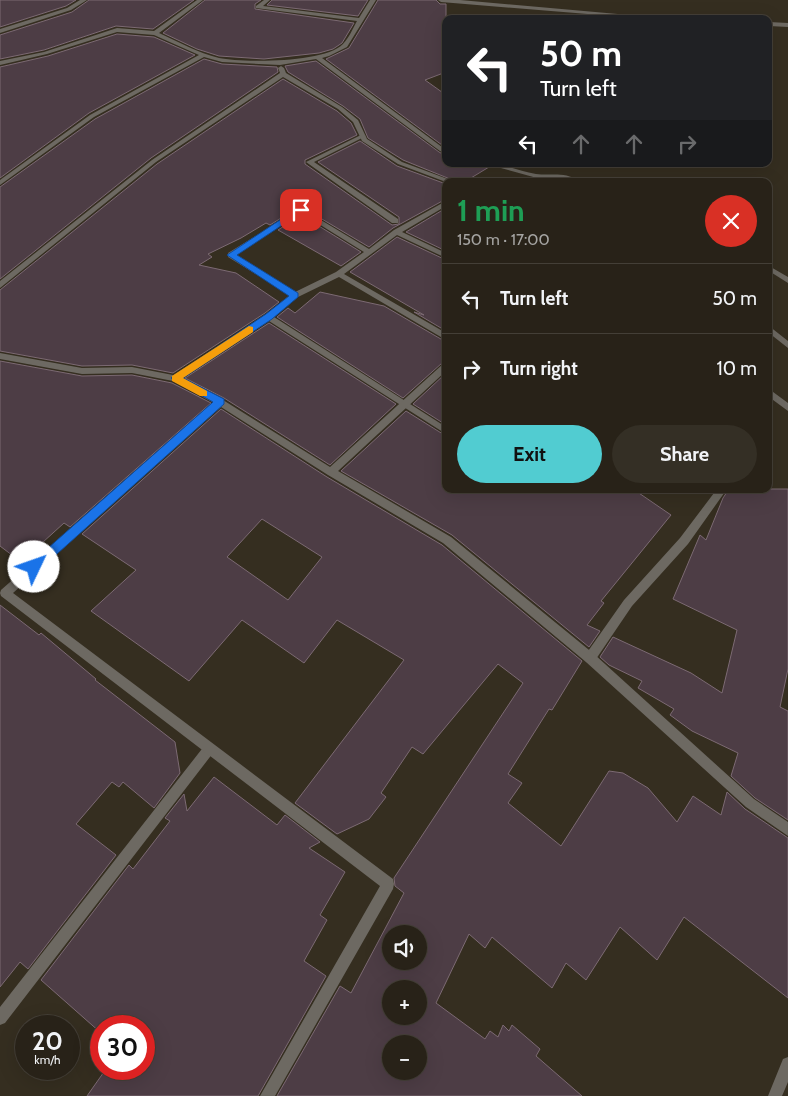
<!DOCTYPE html>
<meta charset="utf-8">
<style>
:root{--surface:#282218;--page:#342f25;--text:#f1f3f6;--muted:#a5a4a2;--line:#443f37;--accent:#51ccd1}
body{margin:0;font-family:Cabin,sans-serif;background:var(--page);color:var(--text);height:100vh;display:flex;flex-direction:column;font-size:19px;white-space:nowrap}
*{box-sizing:border-box;margin:0}
p{font-size:16px;color:var(--muted)}
.icon{flex:none;width:28px;height:28px;fill:none;stroke:currentColor;stroke-width:2;stroke-linecap:round;stroke-linejoin:round}
.map{position:relative;flex:1;overflow:hidden}
.details{position:absolute;left:442px;top:178px;width:330px;height:315px;display:flex;flex-direction:column;background:var(--surface);border-radius:10px;box-shadow:0 5px 20px #0002,0 0 0 1px var(--line)}
.details>*{flex:none}
.top-card{position:absolute;left:442px;top:15px;width:330px;height:152px;border-radius:10px;box-shadow:0 5px 20px #0002,0 0 0 1px var(--line);background:#202124;color:#fff;overflow:hidden}
.controls{position:absolute;left:382px;top:925px;display:grid;gap:10px}
.controls a{display:grid;place-items:center;width:45px;height:45px;border-radius:50%;background:var(--surface);box-shadow:0 5px 20px #0002,0 0 0 1px var(--line);font-size:25px}
.speed{position:absolute;left:15px;top:1015px;display:flex;gap:10px;font-size:25px;font-weight:700;text-align:center}
.speed>*{display:grid;place-content:center;width:65px;height:65px;border-radius:50%;background:var(--surface);box-shadow:0 5px 20px #0002,0 0 0 1px var(--line);line-height:1}
.speed small{font-size:12px;font-weight:400}
.speed .limit{border:8px solid #d22;background:#fff;color:#111}
.pin{position:absolute;display:grid;place-items:center;width:42px;height:42px;color:#fff;margin:-21px;border-radius:10px;box-shadow:0 2px 8px #0006}
.me{position:absolute;width:55px;margin:-28px;rotate:48deg;stroke-linejoin:round;filter:drop-shadow(0 0 4px #0008)}
.turn{display:flex;align-items:center;gap:18px;height:105px;padding:0 15px;font-size:22px}
.turn .icon{width:65px;height:65px;stroke-width:2.5}
.turn b{display:block;font-size:35px;line-height:42px}
.lanes{display:flex;align-items:center;height:48px;padding:0 15px;background:#0003;justify-content:center;gap:25px;direction:ltr}
.lanes .off{opacity:.35}
.round{display:grid;place-items:center;flex:none;width:52px;height:52px;border-radius:26px;background:var(--page)}
.head{display:flex;align-items:center;justify-content:space-between;height:85px;padding:0 15px}
h1{font-size:30px;font-weight:700;line-height:38px;color:#1e9e55}
.cta{display:flex;gap:10px;margin-top:auto;padding:10px 15px}
.cta a{flex:1;height:58px;border-radius:30px;background:var(--accent);color:#111;font-size:20px;font-weight:700;line-height:58px;text-align:center}
.cta a+a{background:var(--page);color:var(--text)}
ul{padding:0;list-style:none}
li{display:flex;align-items:center;gap:15px;height:70px;padding:0 15px;border-top:1px solid var(--line)}
li div{flex:1}
li b{display:block;font-size:19px}
li em{font-style:normal}
.map>svg:first-child{display:block}
.building{fill:#4d3d45;stroke:#7c6a73;fill-rule:evenodd}
.lines{fill:none;stroke-linecap:round;stroke-linejoin:round}
.service{fill:#6d6962;fill-rule:evenodd}
.minor{fill:#6d6962;fill-rule:evenodd}
.route{fill:#1a73e8;stroke:#114b97}
.slow{fill:#f59e0b}
</style>
<div class="map">
<svg width="788" height="1096" viewBox="0 0 788 1096">
<rect width="100%" height="100%" fill="#352e20"/>
<path class="building" d="M 0,0 L 76,0 L 66,6 L 0,27 Z
M 89,0 L 194,0 L 153,29 L 116,26 L 44,50 L 0,59 L 0,35 L 72,12 Z
M 205,0 L 261,0 L 255,4 L 255,9 L 354,23 L 342,43 L 333,49 L 319,53 L 264,59 L 219,56 L 197,49 L 163,33 Z
M 272,0 L 368,0 L 358,16 L 267,5 Z
M 378,0 L 436,0 L 440,4 L 446,4 L 446,72 L 425,80 L 446,95 L 446,148 L 326,59 L 349,48 Z
M 117,34 L 154,37 L 195,55 L 89,113 L 0,178 L 0,67 L 48,56 Z
M 204,59 L 222,64 L 277,67 L 278,72 L 151,158 L 0,279 L 0,187 L 95,119 Z
M 316,61 L 439,152 L 446,156 L 446,164 L 475,164 L 489,167 L 466,181 L 455,181 L 403,160 L 368,138 L 360,119 L 343,106 L 288,72 L 285,66 Z
M 283,79 L 337,111 L 351,123 L 357,135 L 305,160 L 305,164 L 392,225 L 399,224 L 399,217 L 318,162 L 360,141 L 397,166 L 446,184 L 446,199 L 393,228 L 369,247 L 300,206 L 270,225 L 266,223 L 241,238 L 208,254 L 212,257 L 199,265 L 236,273 L 279,302 L 265,313 L 173,373 L 132,365 L 82,366 L 0,351 L 0,290 L 157,164 Z
M 446,208 L 446,251 L 406,232 Z
M 301,215 L 361,252 L 341,266 L 278,230 Z
M 397,237 L 446,260 L 446,331 L 414,312 L 424,315 L 350,272 Z
M 320,292 L 384,306 L 446,342 L 446,361 L 442,363 L 403,398 L 277,317 L 288,308 L 295,313 Z
M 269,323 L 396,404 L 330,465 L 224,398 L 185,378 Z
M 0,361 L 82,376 L 132,375 L 172,383 L 211,403 L 70,527 L 64,523 L 21,562 L 0,546 Z
M 446,373 L 446,425 L 413,404 Z
M 221,409 L 327,477 L 442,545 L 582,661 L 552,710 L 549,709 L 508,774 L 522,783 L 508,803 L 561,846 L 609,771 L 623,773 L 648,788 L 677,822 L 693,796 L 721,815 L 727,792 L 745,809 L 788,838 L 788,998 L 684,917 L 657,960 L 620,927 L 586,980 L 566,963 L 552,988 L 492,937 L 485,948 L 469,934 L 436,1003 L 485,1039 L 490,1031 L 498,1037 L 503,1025 L 509,1031 L 512,1025 L 540,1049 L 536,1056 L 582,1096 L 277,1096 L 340,986 L 351,993 L 404,893 L 395,886 L 394,878 L 523,683 L 498,664 L 423,754 L 412,747 L 381,793 L 386,797 L 369,819 L 337,834 L 295,803 L 404,660 L 337,620 L 304,663 L 242,620 L 189,681 L 91,611 L 136,570 L 82,534 ZM 262,519 L 322,557 L 288,600 L 227,557 ZM 391,934 L 419,934 L 419,961 L 391,961 ZM 391,989 L 419,989 L 419,1016 L 391,1016 ZM 391,1044 L 419,1044 L 419,1071 L 391,1071 Z
M 406,411 L 446,436 L 446,489 L 633,489 L 671,515 L 601,601 L 604,603 L 587,625 L 600,631 L 589,647 L 452,535 L 341,471 Z
M 729,489 L 788,489 L 788,669 L 780,707 L 788,711 L 788,820 L 755,798 L 731,776 L 738,753 L 692,731 L 670,715 L 674,709 L 638,688 L 642,681 L 609,665 L 600,657 L 613,637 L 691,673 L 722,693 L 737,630 L 673,599 L 700,535 L 706,540 L 723,498 Z
M 0,605 L 39,635 L 41,633 L 96,679 L 95,680 L 175,742 L 180,773 L 154,808 L 123,782 L 119,787 L 112,782 L 76,824 L 116,855 L 28,969 L 20,962 L 0,987 Z
M 214,777 L 277,825 L 285,815 L 320,842 L 309,848 L 345,872 L 320,915 L 327,920 L 304,961 L 326,976 L 258,1096 L 87,1096 L 106,1069 L 144,1069 L 144,1026 L 101,1026 L 101,1033 L 41,980 L 129,865 L 133,869 L 170,821 L 165,818 L 184,794 L 187,811 Z"/>
<g class="lines">
<path class="service" d="M 361,135 L 366,136 L 314,162 L 398,219 L 398,223 L 392,223 L 306,162 Z
M 535,175 L 540,176 L 535,181 L 528,181 Z
M 446,201 L 446,206 L 402,232 L 446,253 L 446,258 L 397,235 L 344,274 L 446,333 L 446,340 L 339,277 L 298,297 L 274,317 L 446,427 L 446,434 L 269,321 L 178,380 L 172,380 L 172,376 L 266,315 L 290,295 L 228,257 L 228,253 L 301,208 L 369,249 L 394,230 ZM 301,213 L 364,252 L 336,272 L 295,292 L 236,255 Z
M 717,489 L 727,489 L 688,544 L 632,606 L 594,662 L 590,663 L 586,662 L 585,658 L 586,654 L 624,600 L 680,538 Z
M 209,743 L 213,745 L 215,749 L 213,753 L 5,1023 L 0,1025 L 0,1007 L 205,745 Z"/>
<path class="minor" d="M 80,0 L 87,0 L 71,10 L 0,33 L 0,29 L 67,8 Z
M 197,0 L 203,0 L 159,33 C 179,42 198,53 219,58 C 244,63 325,63 343,44 C 349,38 353,28 357,21 L 256,8 L 256,6 L 264,0 L 270,0 L 263,6 L 359,18 L 370,0 L 376,0 L 347,47 L 329,56 L 322,58 L 446,150 L 446,154 L 440,151 L 316,59 L 280,65 L 222,62 L 204,57 L 94,117 L 0,185 L 0,180 L 90,115 L 199,55 L 154,35 L 117,32 L 47,54 L 0,65 L 0,61 L 44,52 L 117,28 L 154,31 Z
M 438,0 L 460,0 L 674,19 L 649,19 L 441,2 Z
M 769,22 L 788,23 L 788,27 L 769,26 Z
M 281,66 L 284,68 L 286,73 L 342,107 L 358,120 L 367,139 L 402,162 L 453,181 L 446,182 L 398,164 L 362,141 L 353,122 L 338,109 L 283,77 L 156,162 L 0,288 L 0,281 L 152,160 L 280,73 L 278,68 Z
M 489,164 C 506,164 520,172 536,174 C 552,176 564,171 579,181 L 570,181 L 556,177 L 537,178 L 490,165 Z
M 769,266 L 788,277 L 788,283 L 769,271 Z
M 769,326 L 788,341 L 788,348 L 769,333 Z
M 0,353 L 82,368 L 132,367 L 178,376 L 223,400 L 330,467 L 443,364 L 446,363 L 446,371 L 338,471 L 451,537 L 594,654 L 754,799 L 788,822 L 788,836 L 746,807 L 586,662 L 443,543 L 328,475 L 221,407 L 13,593 L 393,879 L 394,884 L 393,889 L 275,1096 L 260,1096 L 380,886 L 1,596 L 0,593 L 1,590 L 214,403 L 173,381 L 132,373 L 82,374 L 0,359 Z
M 769,389 L 788,403 L 788,411 L 769,397 Z
M 788,1057 L 788,1082 L 782,1096 L 768,1096 L 783,1059 Z"/>
</g>
<path class="route" d="M 298,208 L 305,210 L 237,255 L 298,293 L 298,297 L 272,319 L 183,378 L 224,399 L 224,404 L 38,571 L 30,571 L 28,567 L 30,564 L 213,402 L 171,378 L 266,314 L 289,296 L 227,255 Z"/>
<path class="slow" d="M 249,326 L 253,327 L 253,332 L 183,378 L 207,391 L 207,396 L 200,396 L 172,381 L 172,376 Z"/>
</svg>
<div class="controls">
<a><svg class="icon" aria-label="sound" viewBox="0 0 24 24"><path d="M4 9h4l5-4v14l-5-4H4zM17 9q2 3 0 6"/></svg></a>
<a>+</a>
<a>−</a>
</div>
<div class="speed"><div>20<small>km/h</small></div><div class="limit">30</div></div>
<div class="pin" style="left:301px;top:210px;background:#d93025"><svg class="icon" aria-label="arrive" viewBox="0 0 24 24"><path d="M6 21V4h12l-3 4 3 4H6"/></svg></div>
<svg class="me" style="left:34px;top:567px" viewBox="-20 -20 40 40"><circle r="19" fill="#fff"/><path d="M0-13L10 11 0 6-10 11z" fill="#1a73e8"/></svg>
<div class="top-card">
<div class="turn"><svg class="icon" aria-label="left" viewBox="0 0 24 24"><path d="M17 20v-9H6M10 6l-5 5 5 5"/></svg><div><b>50 m</b>Turn left</div></div>
<div class="lanes"><svg class="icon" aria-label="left" viewBox="0 0 24 24"><path d="M17 20v-9H6M10 6l-5 5 5 5"/></svg><svg class="icon off" aria-label="ahead" viewBox="0 0 24 24"><path d="M12 20V5M6 11l6-6 6 6"/></svg><svg class="icon off" aria-label="ahead" viewBox="0 0 24 24"><path d="M12 20V5M6 11l6-6 6 6"/></svg><svg class="icon off" aria-label="right" viewBox="0 0 24 24"><path d="M7 20v-9h11M14 6l5 5-5 5"/></svg></div>
</div>
<section class="details">
<div class="head"><div><h1>1 min</h1><p>150 m · 17:00</p></div><a class="round" style="background:#d93025;color:#fff"><svg class="icon" aria-label="close" viewBox="0 0 24 24"><path d="M6 6l12 12M18 6L6 18"/></svg></a></div>
<ul>
<li><svg class="icon" aria-label="left" viewBox="0 0 24 24"><path d="M17 20v-9H6M10 6l-5 5 5 5"/></svg><div><b>Turn left</b></div><em>50 m</em></li>
<li><svg class="icon" aria-label="right" viewBox="0 0 24 24"><path d="M7 20v-9h11M14 6l5 5-5 5"/></svg><div><b>Turn right</b></div><em>10 m</em></li>
</ul>
<div class="cta"><a>Exit</a><a>Share</a></div>
</section>
</div>
